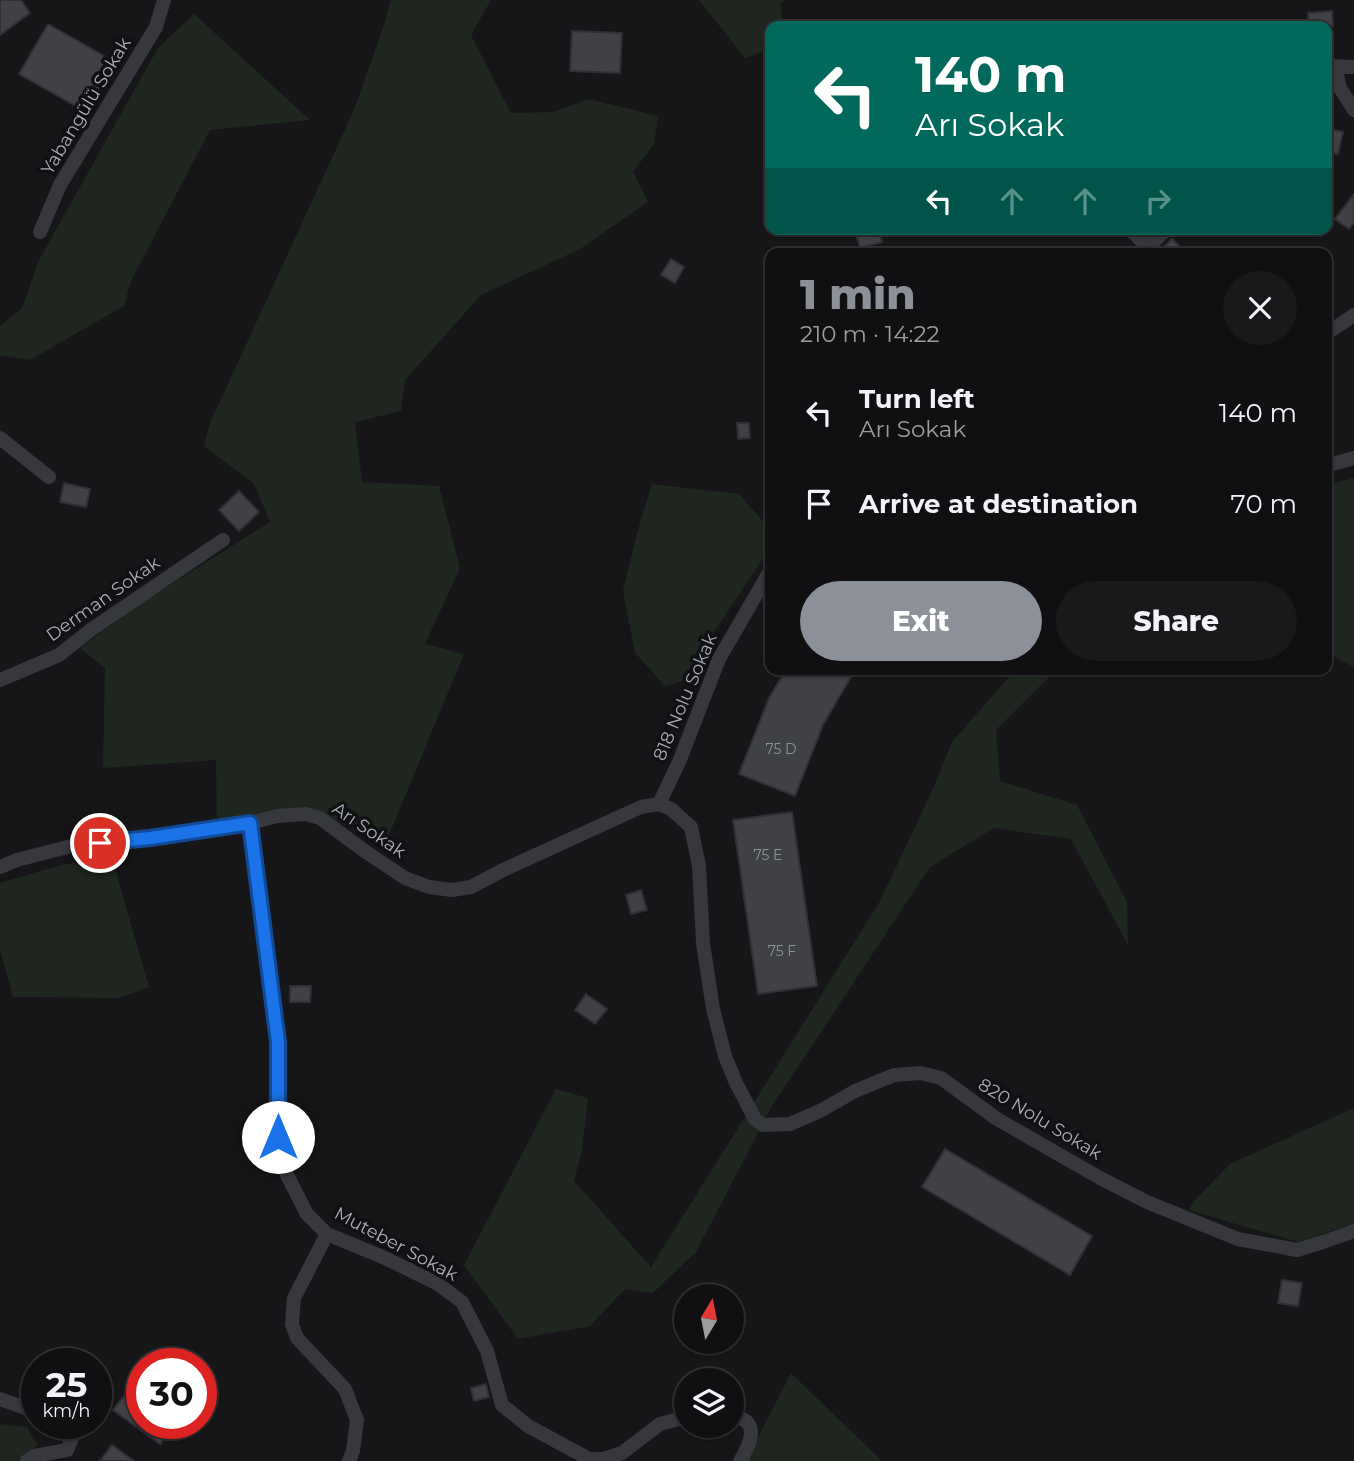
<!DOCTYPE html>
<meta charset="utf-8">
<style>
:root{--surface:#101012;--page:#19191b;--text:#f1f3f6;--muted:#9c9d9f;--line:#303032;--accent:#8c9099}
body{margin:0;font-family:Montserrat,sans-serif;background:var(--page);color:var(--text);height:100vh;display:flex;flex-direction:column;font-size:26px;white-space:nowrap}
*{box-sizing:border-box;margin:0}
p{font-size:23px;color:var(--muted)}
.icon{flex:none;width:38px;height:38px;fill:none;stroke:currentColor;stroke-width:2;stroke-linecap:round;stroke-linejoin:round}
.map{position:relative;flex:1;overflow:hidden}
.details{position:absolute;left:765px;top:248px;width:567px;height:427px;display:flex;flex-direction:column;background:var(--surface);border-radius:14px;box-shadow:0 2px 5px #0004,0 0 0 2px var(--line)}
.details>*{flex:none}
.hud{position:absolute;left:765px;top:21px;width:567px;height:214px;border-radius:14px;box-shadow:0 2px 5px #0004,0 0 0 2px var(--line);background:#00695c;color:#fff;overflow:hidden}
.needle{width:46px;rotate:10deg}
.buttons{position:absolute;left:674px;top:1284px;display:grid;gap:14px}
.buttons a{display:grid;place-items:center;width:70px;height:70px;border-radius:50%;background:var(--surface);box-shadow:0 2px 5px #0004,0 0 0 2px var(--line);font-size:35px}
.speed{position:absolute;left:21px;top:1348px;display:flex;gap:14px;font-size:35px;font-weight:700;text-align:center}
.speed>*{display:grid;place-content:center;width:91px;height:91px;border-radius:50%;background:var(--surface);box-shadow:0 2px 5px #0004,0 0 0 2px var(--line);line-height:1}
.speed small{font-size:18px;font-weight:400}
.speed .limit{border:10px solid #d22;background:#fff;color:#111}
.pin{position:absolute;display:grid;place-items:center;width:60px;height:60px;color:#fff;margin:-30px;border:4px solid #fff;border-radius:50%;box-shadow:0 2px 7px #0007}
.me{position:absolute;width:77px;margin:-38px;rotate:0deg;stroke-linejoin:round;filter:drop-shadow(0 0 5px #0008)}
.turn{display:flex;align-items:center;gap:24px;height:147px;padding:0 35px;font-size:32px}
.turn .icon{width:91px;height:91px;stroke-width:2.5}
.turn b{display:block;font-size:49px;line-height:60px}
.lanes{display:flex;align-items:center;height:66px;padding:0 35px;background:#0003;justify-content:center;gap:35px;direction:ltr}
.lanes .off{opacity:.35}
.round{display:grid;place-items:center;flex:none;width:74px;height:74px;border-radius:37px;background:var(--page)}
.summary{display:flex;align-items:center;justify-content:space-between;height:119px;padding:0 35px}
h1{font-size:42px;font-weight:800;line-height:52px;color:var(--accent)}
.cta{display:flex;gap:14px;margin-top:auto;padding:14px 35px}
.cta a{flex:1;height:80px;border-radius:42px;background:var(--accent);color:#fff;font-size:28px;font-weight:800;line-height:80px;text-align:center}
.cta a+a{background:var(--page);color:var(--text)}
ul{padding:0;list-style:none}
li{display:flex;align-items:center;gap:21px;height:91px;padding:0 35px}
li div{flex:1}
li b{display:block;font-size:26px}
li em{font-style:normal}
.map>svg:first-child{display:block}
.green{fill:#1e261f}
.building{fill:#404145;stroke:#303034;stroke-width:2}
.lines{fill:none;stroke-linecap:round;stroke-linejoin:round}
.street{stroke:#37383d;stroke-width:14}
.route-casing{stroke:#114b97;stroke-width:18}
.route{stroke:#1a73e8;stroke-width:12}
.labels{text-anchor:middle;stroke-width:7;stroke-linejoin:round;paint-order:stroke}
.number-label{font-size:14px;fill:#8e929b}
.street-label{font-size:18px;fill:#a8adb8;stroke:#111113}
</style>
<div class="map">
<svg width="1354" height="1461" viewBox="0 0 1354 1461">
<rect width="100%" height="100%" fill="#161618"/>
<path class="green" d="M 391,0 L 491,0 L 471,35 L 511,113 L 554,112 L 588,99 L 658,116 L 654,144 L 633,172 L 648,202 L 580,249 L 481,295 L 405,380 L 401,411 L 355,422 L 362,482 L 439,486 L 460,568 L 425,644 L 464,654 L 384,847 L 319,811 L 217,823 L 216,760 L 103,768 L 105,668 L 80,648 L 140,604 L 270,522 L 254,484 L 204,446 L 210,423 L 353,112 L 382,31 Z
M 699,0 L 785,0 L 780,4 L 783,26 L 770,26 L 770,49 L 745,58 Z
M 194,14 L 310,120 L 210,130 L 131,281 L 124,306 L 30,360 L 0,355 L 0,326 L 22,308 L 39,260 L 158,48 Z
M 1354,478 L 1354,667 L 1327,653 L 1326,485 Z
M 652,484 L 739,494 L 770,529 L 770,548 L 712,635 L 694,678 L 665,686 L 635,653 L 623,591 L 637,533 Z
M 1015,670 L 1056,670 L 996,730 L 1000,781 L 1077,805 L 1127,902 L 1128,945 L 1071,839 L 994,828 L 930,867 L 772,1106 L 696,1252 L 653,1293 L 625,1289 L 590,1326 L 518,1339 L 464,1265 L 556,1089 L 588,1098 L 582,1150 L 574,1181 L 651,1267 L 880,901 L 932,791 L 952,742 Z
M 112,858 L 149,987 L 119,998 L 13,997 L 0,949 L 0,883 L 61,865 Z
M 1354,1108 L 1354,1227 L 1349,1225 L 1298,1242 L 1188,1210 L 1196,1199 L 1230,1164 Z
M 791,1373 L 882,1461 L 746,1461 Z
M 0,1424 L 27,1427 L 38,1445 L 17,1461 L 0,1461 Z"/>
<path class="building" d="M 0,0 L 21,0 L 30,13 L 0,35 Z
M 1332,11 L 1333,26 L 1309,26 L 1308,13 Z
M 48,24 L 115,62 L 86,112 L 19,74 Z
M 572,31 L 622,33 L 620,73 L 570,71 Z
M 1326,128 L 1343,132 L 1338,154 L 1326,152 Z
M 1354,194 L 1354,223 L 1349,229 L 1335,219 Z
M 855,229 L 879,229 L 882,242 L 860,248 Z
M 1172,239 L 1188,254 L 1157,254 Z
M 671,259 L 684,267 L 675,283 L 661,275 Z
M 737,423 L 749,423 L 750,438 L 738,439 Z
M 64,483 L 90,489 L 86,507 L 60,502 Z
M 239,491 L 259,512 L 239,531 L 219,510 Z
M 786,670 L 855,670 L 823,725 L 795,796 L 739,774 L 769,698 Z
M 792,812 L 817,986 L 758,994 L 733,820 Z
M 641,890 L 647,910 L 631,914 L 626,895 Z
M 290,986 L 311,986 L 310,1002 L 290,1002 Z
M 586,994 L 607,1009 L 595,1024 L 575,1010 Z
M 945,1149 L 1092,1236 L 1070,1275 L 922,1187 Z
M 1282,1280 L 1302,1283 L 1298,1306 L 1278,1303 Z
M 133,1384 L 142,1390 L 142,1423 L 176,1423 L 160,1444 L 113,1410 Z
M 486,1384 L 489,1397 L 474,1401 L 471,1388 Z
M 112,1445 L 134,1461 L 100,1461 Z"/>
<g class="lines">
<path class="street" d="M 1328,66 L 1354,67
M 1335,67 L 1340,88 L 1354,110
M 1130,229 L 1147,247
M 40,232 L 60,185 L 156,27 L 164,0
M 1140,254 L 1167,229
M 1326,334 L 1354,315
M 0,438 L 49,477
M 1326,466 L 1354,458
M 0,680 L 59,655 L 92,629 L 223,540
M 659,804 L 671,809 L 691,827 L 699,866 L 703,943 L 713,1009 L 725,1056 L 736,1083 L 755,1119 L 763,1125 L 790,1124 L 820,1111 L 855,1091 L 894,1075 L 921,1073 L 941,1078 L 997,1119 L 1100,1178 L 1147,1202 L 1238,1239 L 1297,1250 L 1326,1241 L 1354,1231
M 659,804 L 679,762 L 719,659 L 770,571
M 250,823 L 278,1042 L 278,1137 L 287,1175 L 307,1214 L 327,1234 L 385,1258 L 438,1284 L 462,1302 L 487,1351 L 502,1405 L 528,1426 L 589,1459 L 604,1459 L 622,1453 L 660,1424 L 686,1417
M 0,867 L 17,860 L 75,845 L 150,838 L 243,825 L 277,816 L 306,814 L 320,818 L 366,852 L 405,878 L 429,887 L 452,890 L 471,887 L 503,870 L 641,807 L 659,804
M 327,1234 L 294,1298 L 292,1324 L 297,1338 L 345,1389 L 357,1420 L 353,1451 L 349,1461
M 0,1399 L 37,1412
M 732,1414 C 736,1416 744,1419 747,1422 C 757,1432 746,1451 740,1461
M 27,1461 L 35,1456 L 67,1450 L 72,1438 L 58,1423"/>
</g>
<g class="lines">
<g class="route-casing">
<path id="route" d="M 100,843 L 150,838 L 250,823 L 278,1042 L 278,1137"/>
</g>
<use href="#route" class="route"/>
</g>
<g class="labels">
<g class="number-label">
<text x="781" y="754">75 D</text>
<text x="768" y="860">75 E</text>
<text x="782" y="956">75 F</text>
</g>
<g class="street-label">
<text transform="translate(86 106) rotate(-59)" y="6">Yabangülü Sokak</text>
<text transform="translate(103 599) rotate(-35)" y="6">Derman Sokak</text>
<text transform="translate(685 697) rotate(-67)" y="6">818 Nolu Sokak</text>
<text transform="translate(369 830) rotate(34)" y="6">Arı Sokak</text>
<text transform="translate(1040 1119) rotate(31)" y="6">820 Nolu Sokak</text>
<text transform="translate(396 1244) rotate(28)" y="6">Muteber Sokak</text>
</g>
</g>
</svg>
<div class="buttons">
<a><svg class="needle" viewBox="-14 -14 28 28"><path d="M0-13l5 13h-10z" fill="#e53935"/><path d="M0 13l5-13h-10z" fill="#9c9d9f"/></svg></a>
<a><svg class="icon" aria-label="layers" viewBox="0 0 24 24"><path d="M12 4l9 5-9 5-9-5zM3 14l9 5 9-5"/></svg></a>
</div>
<div class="speed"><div>25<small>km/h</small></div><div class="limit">30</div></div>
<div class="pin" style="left:100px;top:843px;background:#d93025"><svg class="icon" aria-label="arrive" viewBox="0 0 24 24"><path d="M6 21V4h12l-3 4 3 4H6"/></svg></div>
<svg class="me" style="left:278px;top:1137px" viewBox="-20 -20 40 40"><circle r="19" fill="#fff"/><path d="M0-13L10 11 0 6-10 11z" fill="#1a73e8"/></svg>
<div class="hud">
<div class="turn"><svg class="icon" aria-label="left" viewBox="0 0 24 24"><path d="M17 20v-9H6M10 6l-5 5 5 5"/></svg><div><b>140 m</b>Arı Sokak</div></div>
<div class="lanes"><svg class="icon" aria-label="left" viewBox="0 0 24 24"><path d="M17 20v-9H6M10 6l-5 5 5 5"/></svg><svg class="icon off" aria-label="ahead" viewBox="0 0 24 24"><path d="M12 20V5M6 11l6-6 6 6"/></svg><svg class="icon off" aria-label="ahead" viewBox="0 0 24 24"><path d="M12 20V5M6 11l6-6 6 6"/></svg><svg class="icon off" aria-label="right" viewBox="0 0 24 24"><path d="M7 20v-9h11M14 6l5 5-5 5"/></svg></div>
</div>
<section class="details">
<div class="summary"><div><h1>1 min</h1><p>210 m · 14:22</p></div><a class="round"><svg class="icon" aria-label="close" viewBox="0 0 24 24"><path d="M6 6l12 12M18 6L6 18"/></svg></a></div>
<ul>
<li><svg class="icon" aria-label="left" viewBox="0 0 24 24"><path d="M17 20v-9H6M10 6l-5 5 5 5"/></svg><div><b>Turn left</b><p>Arı Sokak</p></div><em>140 m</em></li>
<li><svg class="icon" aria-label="arrive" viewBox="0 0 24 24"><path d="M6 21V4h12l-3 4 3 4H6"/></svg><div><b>Arrive at destination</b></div><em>70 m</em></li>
</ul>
<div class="cta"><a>Exit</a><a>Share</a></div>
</section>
</div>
